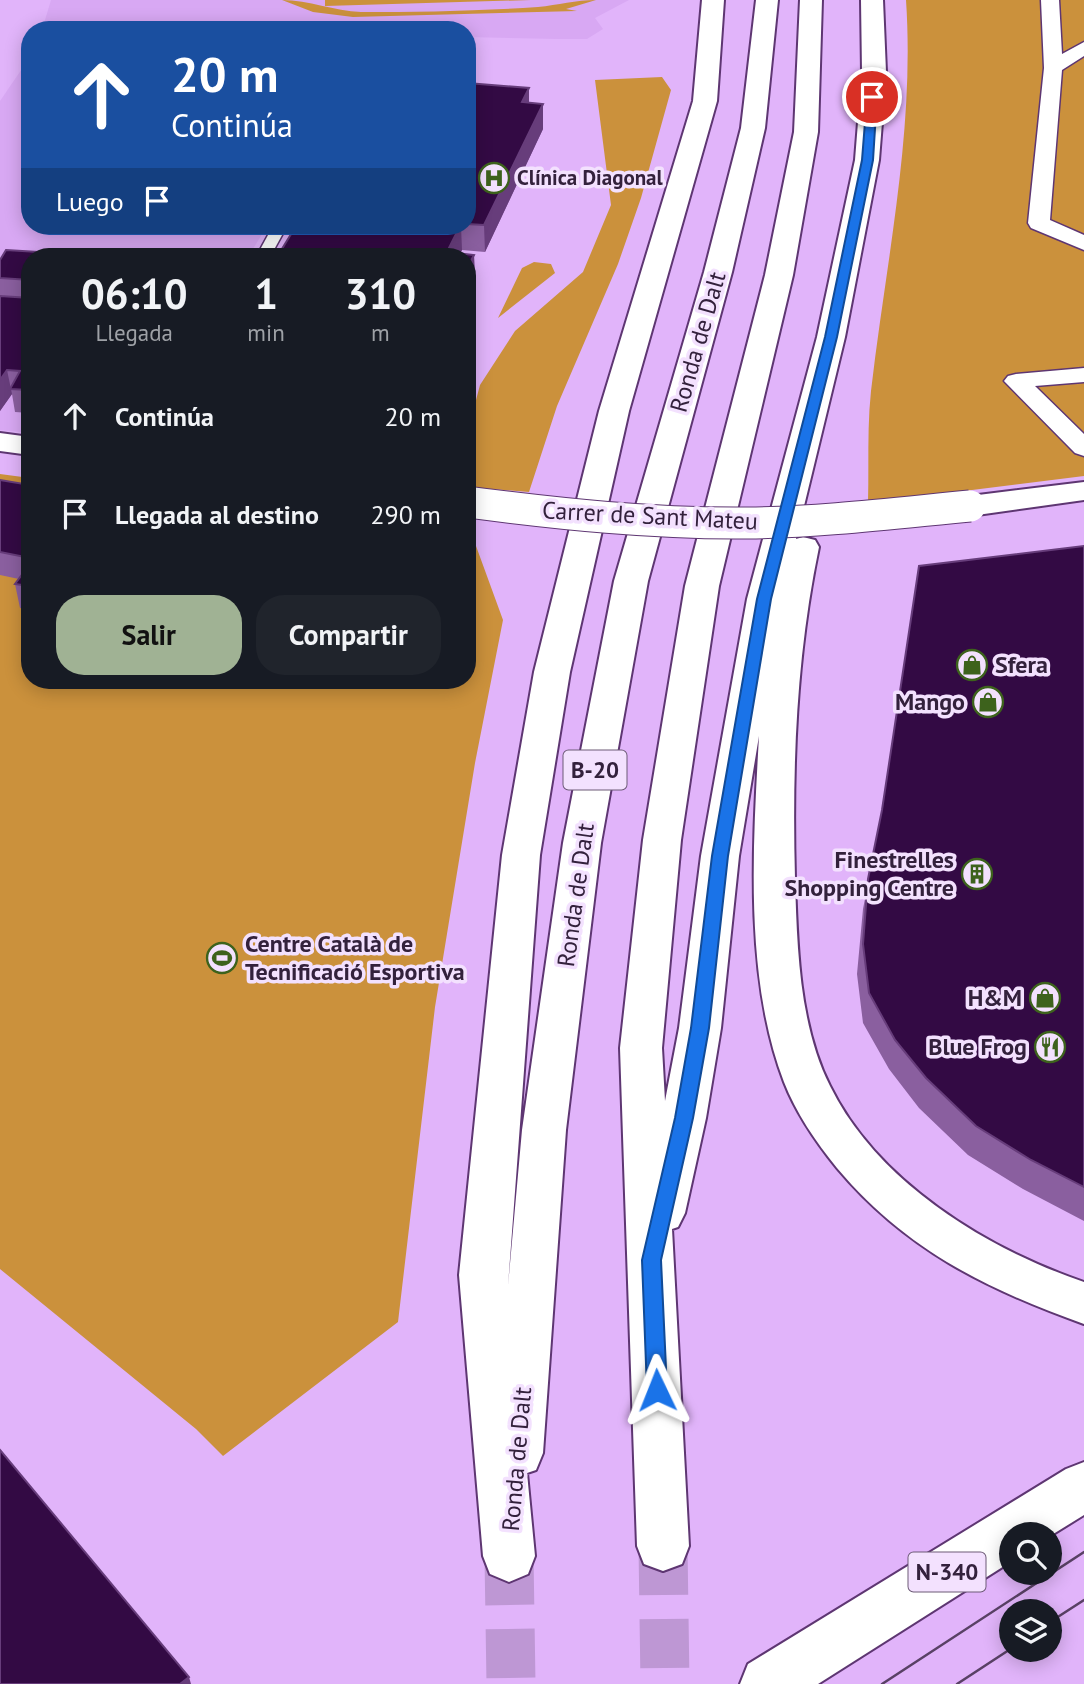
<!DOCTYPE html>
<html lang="es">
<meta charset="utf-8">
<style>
:root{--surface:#171b24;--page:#20242c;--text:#f1f3f6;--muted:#9ea1a6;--accent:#a0b294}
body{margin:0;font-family:"PT Sans",sans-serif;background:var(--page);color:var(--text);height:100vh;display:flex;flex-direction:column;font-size:26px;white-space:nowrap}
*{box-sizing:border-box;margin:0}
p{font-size:23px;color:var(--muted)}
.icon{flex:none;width:38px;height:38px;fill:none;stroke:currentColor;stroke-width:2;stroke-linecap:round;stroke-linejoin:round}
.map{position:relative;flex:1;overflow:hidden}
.side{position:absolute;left:21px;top:248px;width:455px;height:441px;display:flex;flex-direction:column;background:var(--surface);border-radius:28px;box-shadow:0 4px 18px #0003}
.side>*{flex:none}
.banner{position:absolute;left:21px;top:21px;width:455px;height:214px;border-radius:28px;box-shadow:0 4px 18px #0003;background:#1a4fa0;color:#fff;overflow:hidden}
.tools{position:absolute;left:999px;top:1522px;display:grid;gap:14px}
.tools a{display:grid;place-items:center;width:63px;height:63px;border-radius:50%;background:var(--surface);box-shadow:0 4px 18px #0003;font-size:35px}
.pin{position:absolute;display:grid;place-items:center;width:60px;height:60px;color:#fff;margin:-30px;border:4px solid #fff;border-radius:50%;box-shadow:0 2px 7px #0007}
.me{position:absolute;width:77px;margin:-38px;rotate:358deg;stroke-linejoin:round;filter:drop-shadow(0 0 5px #0008)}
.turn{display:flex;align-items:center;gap:24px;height:147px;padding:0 35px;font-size:32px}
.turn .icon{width:91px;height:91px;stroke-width:2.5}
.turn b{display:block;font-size:49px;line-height:60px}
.then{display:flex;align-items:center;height:66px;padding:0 35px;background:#0003;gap:14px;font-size:26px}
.eta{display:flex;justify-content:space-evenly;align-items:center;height:119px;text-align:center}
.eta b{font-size:42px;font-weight:600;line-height:49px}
.primary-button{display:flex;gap:14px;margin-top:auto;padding:14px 35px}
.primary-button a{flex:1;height:80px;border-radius:28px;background:var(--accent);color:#111;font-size:28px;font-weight:600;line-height:80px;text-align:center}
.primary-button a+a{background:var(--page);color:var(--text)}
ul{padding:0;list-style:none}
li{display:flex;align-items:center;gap:21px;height:98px;padding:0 35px}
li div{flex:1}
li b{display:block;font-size:26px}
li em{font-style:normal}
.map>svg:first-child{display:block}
.built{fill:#d8a8f3}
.green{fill:#cb913c}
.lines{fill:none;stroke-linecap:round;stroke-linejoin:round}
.trunk-tunnel{stroke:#be97d4;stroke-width:49;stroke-dasharray:49 24;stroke-linecap:butt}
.service-casing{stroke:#5e3672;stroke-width:3}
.pedestrian-casing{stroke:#5e3672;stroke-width:3}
.minor-casing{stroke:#5e3672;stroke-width:4}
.primary-casing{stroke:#5e3672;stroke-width:4}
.trunk-casing{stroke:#5e3672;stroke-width:4}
.service{fill:#fff;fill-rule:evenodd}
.pedestrian{fill:#fff;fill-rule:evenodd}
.minor{fill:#fff;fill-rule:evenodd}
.primary{fill:#fff;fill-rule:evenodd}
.trunk{fill:#fff;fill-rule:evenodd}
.tram{stroke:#594165;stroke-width:2.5}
.minor-bridge-casing{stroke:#5e3672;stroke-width:33;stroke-linecap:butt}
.minor-bridge{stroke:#fff;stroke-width:31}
.wall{fill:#8a5f9f}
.shaded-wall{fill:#673d7b}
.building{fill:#330a44;stroke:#673d7b;stroke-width:2}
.route{fill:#1a73e8;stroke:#114b97;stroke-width:2}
.labels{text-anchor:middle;stroke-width:7;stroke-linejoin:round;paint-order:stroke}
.far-poi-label{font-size:21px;font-weight:bold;fill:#33213c;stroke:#f3e1fe;text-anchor:start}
.shield{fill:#f3e1fe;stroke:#6d5b76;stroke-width:2}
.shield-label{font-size:23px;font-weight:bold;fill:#33213c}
.street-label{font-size:24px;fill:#33213c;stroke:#f3e1fe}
.poi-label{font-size:24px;font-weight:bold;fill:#33213c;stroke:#f3e1fe;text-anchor:end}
</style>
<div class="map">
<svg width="1084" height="1684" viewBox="0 0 1084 1684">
<rect width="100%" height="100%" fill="#e1b4fa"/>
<path class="built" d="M 51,0 L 629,0 L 595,18 L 603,29 L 587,39 L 558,39 L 467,37 L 467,30 L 42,30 Z
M 30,57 L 30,226 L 267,226 L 248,257 L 30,257 L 30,433 L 0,430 L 0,101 Z"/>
<path class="green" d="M 282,0 C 309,0 334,11 361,12 C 419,12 479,11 538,7 C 558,5 576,0 596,0 L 566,9 L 577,11 L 353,17 L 313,12 Z
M 325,0 L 531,0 L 325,6 Z
M 906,0 L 1084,0 L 1084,476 L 868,503 C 869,466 867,428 871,391 C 886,261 915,132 906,0 Z
M 662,77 L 671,90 L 641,198 L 618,264 L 557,406 L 529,492 L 467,487 L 467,434 L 480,385 L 515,331 L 583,272 L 611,205 L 595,80 Z
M 534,262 L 551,264 L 555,273 L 498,318 L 522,268 Z
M 0,474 L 30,478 L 30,681 L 467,681 L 467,535 L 472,535 L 503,620 L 475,763 L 435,1007 L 398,1322 L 223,1456 L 196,1429 L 0,1269 Z"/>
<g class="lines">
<path class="trunk-tunnel" d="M 663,1546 L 665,1684
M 509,1556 L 511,1684"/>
<g class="service-casing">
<path id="service" d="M 273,226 L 287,226 L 270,257 L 256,257 Z"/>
</g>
<g class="pedestrian-casing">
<path id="pedestrian" d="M 1041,0 L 1059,0 L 1062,54 L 1084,42 L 1084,56 L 1062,70 L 1050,220 L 1084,235 L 1084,250 L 1031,228 L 1028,223 L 1044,68 Z
M 1084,368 L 1084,382 L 1035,386 L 1084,434 L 1084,456 L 1075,453 L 1004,381 L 1008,376 L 1016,374 Z"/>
</g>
<g class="minor-casing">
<path id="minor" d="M 0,433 L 30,437 L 30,455 L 0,451 Z
M 1084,482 L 1084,500 L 970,516 L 959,513 L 954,506 L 959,499 L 970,496 Z"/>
</g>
<g class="primary-casing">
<path id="primary" d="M 1084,1462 L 1084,1515 L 1050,1536 L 1012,1535 L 1012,1561 L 818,1684 L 740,1684 L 748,1664 L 1066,1469 Z"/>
</g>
<g class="trunk-casing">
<path id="trunk" d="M 702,0 L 724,0 L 717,101 L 629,411 L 570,672 L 540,855 L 508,1286 L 522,1130 L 563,843 L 614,581 L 704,272 L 741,128 L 756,0 L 778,0 L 765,128 L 732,272 L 648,581 L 601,843 L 566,1130 L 543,1453 L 536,1470 L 527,1473 L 535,1556 L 528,1574 L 509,1582 L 490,1574 L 483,1556 L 459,1275 L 502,855 L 534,672 L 599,411 L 693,101 Z
M 800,0 L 822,0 L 818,132 L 793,275 L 719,586 L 681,840 L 662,1048 L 665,1101 L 679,1028 L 701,856 L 747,599 L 817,337 L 855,160 L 862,72 L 861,0 L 883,0 L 886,72 L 879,160 L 845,337 L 796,539 L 803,537 L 815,540 L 819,547 C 796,657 792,767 795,879 C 797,946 799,1025 830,1086 C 877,1182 987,1249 1084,1282 L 1084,1324 C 986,1289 905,1249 837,1168 C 816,1142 796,1113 784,1082 C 744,978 753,845 759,736 L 739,856 L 721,1028 L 706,1118 L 685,1213 L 678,1227 L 672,1229 L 689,1546 L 682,1564 L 663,1571 L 644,1564 L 637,1546 L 620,1048 L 643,840 L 685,586 L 765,275 L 794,132 Z"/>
</g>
<use href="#service" class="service"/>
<use href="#pedestrian" class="pedestrian"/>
<use href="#minor" class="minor"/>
<use href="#primary" class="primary"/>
<use href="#trunk" class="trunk"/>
<path class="tram" d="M 1050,1622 L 1084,1600
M 882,1684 L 1084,1552
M 957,1684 L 1012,1648"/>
<g class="minor-bridge-casing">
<path id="minor-bridge" d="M 467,502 C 560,514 654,524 748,523 C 822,522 896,513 970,506"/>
</g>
<use href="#minor-bridge" class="minor-bridge"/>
</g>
<path class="wall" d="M 467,83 L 529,88 L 529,102 L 543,129 L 485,252 L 462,250 L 460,253 L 474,255 L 475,282 L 296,226 L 467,226 Z
M 30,257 L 30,413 L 15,412 L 12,394 L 0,411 L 0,260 Z
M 0,480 L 30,485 L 30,609 L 20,608 L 15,584 L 19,579 L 0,575 Z
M 1084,546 L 1084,1221 L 1023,1189 L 968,1155 L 919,1108 L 889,1069 L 863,1023 L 857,974 L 863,909 L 880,821 L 919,566 Z"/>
<path class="shaded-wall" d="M 529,88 L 529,114 L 522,102 Z
M 543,104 L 543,129 L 485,252 L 484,225 Z
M 460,226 L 461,226 L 462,250 L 458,257 L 447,252 Z
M 474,255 L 475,282 L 467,297 L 467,268 Z
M 7,370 L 12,394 L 0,411 L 0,380 Z
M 189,1677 L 191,1684 L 180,1684 Z"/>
<path class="building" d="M 467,83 L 529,88 L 522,102 L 543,104 L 484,225 L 467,224 Z
M 296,226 L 460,226 L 447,252 L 474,255 L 467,268 L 467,257 L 277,257 Z
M 6,250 L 120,257 L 30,257 L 30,280 L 0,278 L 0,260 Z
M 0,296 L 30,298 L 30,390 L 10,389 L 20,371 L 7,370 L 0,380 Z
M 0,480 L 30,485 L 30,558 L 0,552 Z
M 1084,546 L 1084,1187 L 1031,1160 L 976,1126 L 926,1078 L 895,1040 L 869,993 L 863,944 L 868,879 L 882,810 L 919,566 Z
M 30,564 L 30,586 L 15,584 Z
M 0,1450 L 189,1677 L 180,1684 L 0,1684 Z"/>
<path class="route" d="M 872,94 L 877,97 L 873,160 L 837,337 L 771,599 L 728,856 L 709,1028 L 693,1118 L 661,1260 L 667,1390 L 664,1397 L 657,1399 L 650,1397 L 647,1390 L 642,1260 L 675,1118 L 691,1028 L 712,856 L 757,599 L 825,337 L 862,160 L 867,97 Z"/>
<defs>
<g id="hospital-ring" transform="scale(1.575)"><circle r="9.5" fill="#f3e1fe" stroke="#3d621c" stroke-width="1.5"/><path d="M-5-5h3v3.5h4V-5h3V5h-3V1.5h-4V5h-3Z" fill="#3d621c"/></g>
<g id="shop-ring" transform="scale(1.575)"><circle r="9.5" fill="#f3e1fe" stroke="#3d621c" stroke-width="1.5"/><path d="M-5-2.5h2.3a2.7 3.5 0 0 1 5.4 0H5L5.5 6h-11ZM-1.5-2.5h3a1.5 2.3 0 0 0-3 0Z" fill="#3d621c"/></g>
<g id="building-ring" transform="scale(1.575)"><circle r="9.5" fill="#f3e1fe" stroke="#3d621c" stroke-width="1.5"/><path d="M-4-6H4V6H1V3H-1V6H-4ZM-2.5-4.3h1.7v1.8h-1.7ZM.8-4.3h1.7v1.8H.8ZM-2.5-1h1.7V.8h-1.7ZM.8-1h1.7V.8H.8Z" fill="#3d621c"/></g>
<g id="stadium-ring" transform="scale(1.575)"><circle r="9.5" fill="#f3e1fe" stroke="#3d621c" stroke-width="1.5"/><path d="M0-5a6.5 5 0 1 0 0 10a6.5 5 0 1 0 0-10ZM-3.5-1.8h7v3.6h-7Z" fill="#3d621c"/></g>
<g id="restaurant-ring" transform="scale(1.575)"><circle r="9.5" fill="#f3e1fe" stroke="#3d621c" stroke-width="1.5"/><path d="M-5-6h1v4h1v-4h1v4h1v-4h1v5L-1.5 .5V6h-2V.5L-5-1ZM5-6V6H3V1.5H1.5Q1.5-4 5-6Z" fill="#3d621c"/></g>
</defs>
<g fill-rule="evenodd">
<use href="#hospital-ring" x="494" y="178"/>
<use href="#shop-ring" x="972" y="665"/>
<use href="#shop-ring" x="988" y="702"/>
<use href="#building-ring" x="977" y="874"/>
<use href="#stadium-ring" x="222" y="958"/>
<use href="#shop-ring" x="1045" y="998"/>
<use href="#restaurant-ring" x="1050" y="1047"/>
</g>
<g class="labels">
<g class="far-poi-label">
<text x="517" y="185">Clínica Diagonal</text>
</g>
<g class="shield">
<rect x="563.5" y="750.5" width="63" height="39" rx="5"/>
<rect x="908.5" y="1552.5" width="77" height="39" rx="5"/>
</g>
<g class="shield-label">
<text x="595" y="778">B-20</text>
<text x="947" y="1580">N-340</text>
</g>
<g class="street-label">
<text transform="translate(698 342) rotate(-74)" y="8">Ronda de Dalt</text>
<text transform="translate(650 516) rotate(3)" y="8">Carrer de Sant Mateu</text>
<text transform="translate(576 895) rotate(-82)" y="8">Ronda de Dalt</text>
<text transform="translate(517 1459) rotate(-85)" y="8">Ronda de Dalt</text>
</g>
<g class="poi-label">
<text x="995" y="673" text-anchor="start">Sfera</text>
<text x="965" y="710">Mango</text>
<text x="954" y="868">Finestrelles<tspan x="954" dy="28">Shopping Centre</tspan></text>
<text x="245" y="952" text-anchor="start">Centre Català de<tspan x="245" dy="28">Tecnificació Esportiva</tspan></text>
<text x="1022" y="1006">H&amp;M</text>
<text x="1027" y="1055">Blue Frog</text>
</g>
</g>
</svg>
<div class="tools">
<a><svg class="icon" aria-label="search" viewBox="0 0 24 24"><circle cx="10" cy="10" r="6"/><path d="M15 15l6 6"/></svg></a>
<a><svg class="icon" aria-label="layers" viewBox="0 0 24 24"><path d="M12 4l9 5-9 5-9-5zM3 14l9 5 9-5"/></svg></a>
</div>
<div class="pin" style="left:872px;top:97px;background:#d93025"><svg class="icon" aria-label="arrive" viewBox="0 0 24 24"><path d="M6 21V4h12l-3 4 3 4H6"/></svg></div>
<svg class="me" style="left:657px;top:1390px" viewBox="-20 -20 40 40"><path d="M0-17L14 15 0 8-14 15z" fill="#1a73e8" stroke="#fff" stroke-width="4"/></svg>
<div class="banner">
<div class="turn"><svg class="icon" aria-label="ahead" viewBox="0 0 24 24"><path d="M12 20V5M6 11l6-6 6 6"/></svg><div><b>20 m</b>Continúa</div></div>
<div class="then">Luego<svg class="icon" aria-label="arrive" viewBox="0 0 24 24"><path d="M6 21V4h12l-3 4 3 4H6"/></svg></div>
</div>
<section class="side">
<div class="eta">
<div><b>06:10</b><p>Llegada</p></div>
<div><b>1</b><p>min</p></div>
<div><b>310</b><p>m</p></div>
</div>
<ul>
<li><svg class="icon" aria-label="ahead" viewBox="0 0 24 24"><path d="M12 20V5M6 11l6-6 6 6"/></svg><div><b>Continúa</b></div><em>20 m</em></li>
<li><svg class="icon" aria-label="arrive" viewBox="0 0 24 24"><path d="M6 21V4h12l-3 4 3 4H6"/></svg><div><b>Llegada al destino</b></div><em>290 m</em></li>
</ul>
<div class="primary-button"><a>Salir</a><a>Compartir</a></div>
</section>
</div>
